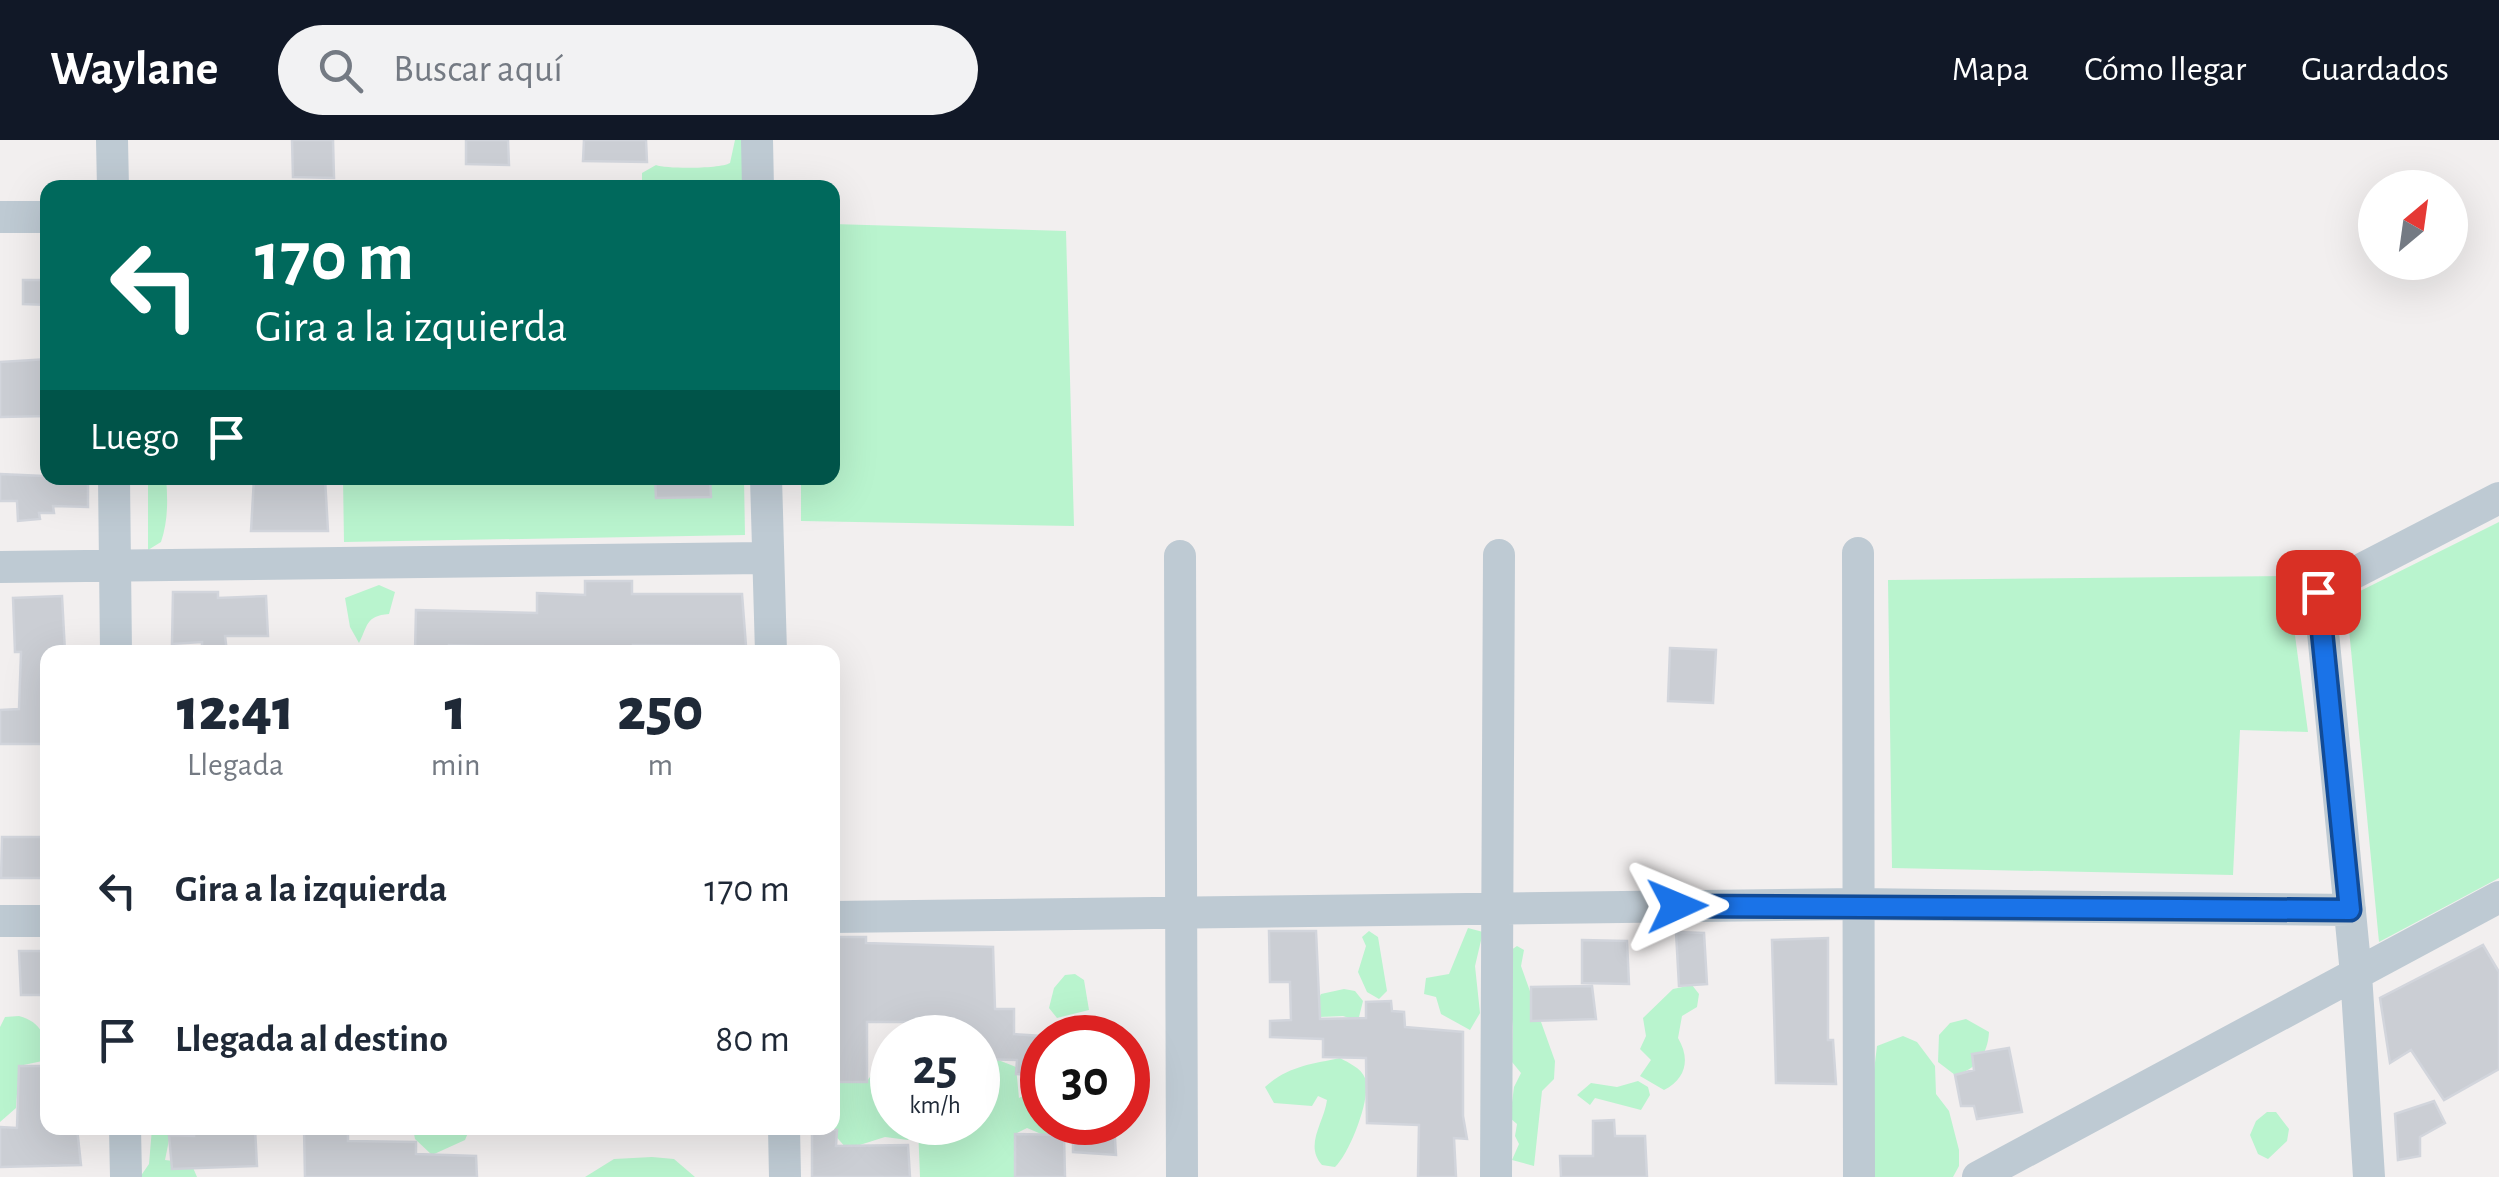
<!DOCTYPE html>
<html lang="es">
<meta charset="utf-8">
<style>
:root{--surface:#fff;--page:#f2f2f3;--text:#1f2937;--muted:#747a83;--accent:#111827}
body{margin:0;font-family:"Alegreya Sans",sans-serif;background:var(--page);color:var(--text);height:100vh;display:flex;flex-direction:column;font-size:38px;white-space:nowrap}
*{box-sizing:border-box;margin:0}
p{font-size:32px;color:var(--muted)}
.icon{flex:none;width:55px;height:55px;fill:none;stroke:currentColor;stroke-width:2;stroke-linecap:round;stroke-linejoin:round}
.map{position:relative;flex:1;overflow:hidden}
.details{position:absolute;left:40px;top:505px;width:800px;height:490px;display:flex;flex-direction:column;background:var(--surface);border-radius:20px;box-shadow:0 10px 40px #0002}
.details>*{flex:none}
.banner{position:absolute;left:40px;top:40px;width:800px;height:305px;border-radius:20px;box-shadow:0 10px 40px #0002;background:#00695c;color:#fff;overflow:hidden}
.needle{width:65px;rotate:29deg}
.buttons{position:absolute;left:2358px;top:30px;display:grid;gap:20px}
.buttons a{display:grid;place-items:center;width:110px;height:110px;border-radius:50%;background:var(--surface);box-shadow:0 10px 40px #0002;font-size:50px}
.speed{position:absolute;left:870px;top:875px;display:flex;gap:20px;font-size:50px;font-weight:700;text-align:center}
.speed>*{display:grid;place-content:center;width:130px;height:130px;border-radius:50%;background:var(--surface);box-shadow:0 10px 40px #0002;line-height:1}
.speed small{font-size:25px;font-weight:400}
.speed .limit{border:15px solid #d22;background:#fff;color:#111}
.pin{position:absolute;display:grid;place-items:center;width:85px;height:85px;color:#fff;margin:-42px;border-radius:20px;box-shadow:0 5px 15px #0006}
.me{position:absolute;width:110px;margin:-55px;rotate:89deg;stroke-linejoin:round;filter:drop-shadow(0 0 8px #0008)}
.turn{display:flex;align-items:center;gap:35px;height:210px;padding:0 50px;font-size:45px}
.turn .icon{width:130px;height:130px;stroke-width:2.5}
.turn b{display:block;font-size:70px;line-height:85px}
.then{display:flex;align-items:center;height:95px;padding:0 50px;background:#0003;gap:20px;font-size:38px}
.eta{display:flex;justify-content:space-evenly;align-items:center;height:170px;text-align:center}
.eta b{font-size:60px;font-weight:800;line-height:70px}
ul{padding:0;list-style:none}
li{display:flex;align-items:center;gap:30px;height:150px;padding:0 50px}
li div{flex:1}
li b{display:block;font-size:38px}
li em{font-style:normal}
header{display:flex;align-items:center;gap:60px;box-sizing:border-box;height:140px;padding:0 50px;background:var(--accent);color:#fff}
header strong{font-size:48px}
nav{display:flex;gap:55px;margin-inline-start:auto;font-size:35px}
.search{width:700px;height:90px;background:var(--page);display:flex;align-items:center;gap:25px;box-sizing:border-box;padding:0 35px;border-radius:55px;color:var(--muted);font-size:38px}
.map>svg:first-child{display:block}
.green{fill:#b9f4ce}
.building{fill:#cbced4;stroke:#d2d5dc;stroke-width:2.5}
.lines{fill:none;stroke-linecap:round;stroke-linejoin:round}
.minor{stroke:#becad3;stroke-width:32}
.route-casing{stroke:#114b97;stroke-width:25}
.route{stroke:#1a73e8;stroke-width:18}
</style>
<header>
<strong>Waylane</strong>
<div class="search"><svg class="icon" aria-label="search" viewBox="0 0 24 24"><circle cx="10" cy="10" r="6"/><path d="M15 15l6 6"/></svg>Buscar aquí</div>
<nav><a>Mapa</a><a>Cómo llegar</a><a>Guardados</a></nav>
</header>
<div class="map">
<svg width="2499" height="1037" viewBox="0 0 2499 1037">
<rect width="100%" height="100%" fill="#f2efef"/>
<path class="green" d="M 735,0 L 757,0 L 743,43 L 732,47 L 696,43 C 685,50 658,51 650,41 L 642,44 L 642,33 L 656,25 C 666,29 720,29 730,23 Z
M 833,84 L 1066,91 L 1074,386 L 801,381 L 801,338 L 832,338 Z
M 148,338 L 166,338 C 168,359 168,382 161,402 L 148,410 Z
M 343,338 L 744,338 L 745,395 L 344,402 Z
M 2499,382 L 2499,738 L 2379,802 L 2346,458 Z
M 2287,436 L 2308,592 L 2240,590 L 2233,735 L 1892,728 L 1888,440 Z
M 379,445 L 395,452 L 389,474 C 365,476 368,486 359,503 L 350,487 L 345,458 Z
M 1468,788 L 1483,792 L 1475,826 L 1480,873 L 1470,890 L 1441,874 L 1436,857 L 1424,854 L 1426,838 L 1449,834 Z
M 1369,791 L 1378,797 L 1387,851 L 1379,859 L 1367,852 L 1358,832 L 1366,806 L 1362,797 Z
M 1517,806 L 1524,810 L 1521,826 L 1555,921 L 1554,939 L 1542,951 L 1534,1026 L 1512,1020 L 1519,1004 L 1515,996 L 1517,984 L 1510,978 L 1514,947 L 1521,933 L 1512,922 L 1513,886 L 1502,816 Z
M 1075,834 L 1084,840 L 1089,870 L 1057,878 L 1049,868 L 1054,848 L 1065,835 Z
M 1692,845 L 1699,854 L 1697,867 L 1682,876 L 1678,898 C 1690,918 1687,938 1664,950 L 1640,936 L 1651,920 L 1640,909 L 1646,896 L 1643,878 L 1673,849 Z
M 1344,849 L 1355,851 L 1363,861 L 1358,881 L 1343,876 L 1319,877 L 1316,863 L 1321,854 Z
M 19,876 C 42,882 47,898 47,920 L 19,926 L 16,968 L 0,982 L 0,887 L 5,877 Z
M 1966,879 L 1989,892 C 1988,914 1976,930 1955,935 L 1938,922 L 1939,895 L 1950,883 Z
M 1903,896 L 1917,902 L 1935,926 L 1936,954 L 1949,971 L 1959,1010 L 1959,1026 L 1953,1037 L 1861,1037 L 1877,906 Z
M 889,911 L 892,982 L 978,982 L 978,912 L 1016,927 L 1019,958 L 1042,946 L 1042,982 L 1069,985 L 1064,995 L 1053,999 L 1027,988 L 1015,994 L 1015,1037 L 920,1037 L 918,986 L 908,1000 L 885,997 L 847,1009 L 833,993 L 811,988 L 832,988 L 833,935 L 859,935 L 867,941 Z
M 1340,918 C 1349,923 1361,928 1365,938 C 1372,956 1350,1013 1335,1027 L 1322,1025 C 1304,1005 1324,983 1327,960 L 1318,956 L 1312,966 L 1274,963 L 1265,947 C 1288,926 1312,924 1340,918 Z
M 1638,941 L 1648,947 L 1650,955 L 1641,970 L 1595,958 L 1590,965 L 1577,955 L 1591,943 L 1617,947 Z
M 2267,972 L 2276,972 L 2289,989 L 2287,1001 L 2268,1019 L 2258,1014 L 2250,995 L 2256,981 Z
M 152,988 L 185,988 L 181,996 L 169,1000 L 165,1020 L 191,1023 L 197,1037 L 140,1037 L 149,1024 Z
M 413,988 L 470,988 L 465,1000 L 432,1015 L 415,999 Z
M 652,1017 L 674,1019 L 695,1037 L 585,1037 L 614,1019 Z"/>
<path class="building" d="M 292,0 L 333,0 L 334,38 L 293,37 Z
M 466,0 L 508,0 L 509,25 L 466,24 Z
M 584,0 L 646,0 L 647,22 L 583,21 Z
M 23,140 L 48,140 L 48,165 L 23,164 Z
M 48,219 L 48,276 L 0,277 L 0,222 Z
M 0,334 L 88,338 L 88,367 L 53,366 L 54,373 L 39,373 L 40,379 L 18,381 L 17,361 L 0,361 Z
M 254,338 L 325,338 L 328,391 L 251,391 Z
M 655,338 L 710,338 L 711,357 L 656,358 Z
M 585,441 L 632,441 L 632,454 L 742,454 L 746,506 L 633,505 L 633,511 L 538,512 L 538,508 L 449,505 L 449,512 L 415,512 L 416,470 L 537,473 L 537,453 L 585,455 Z
M 173,452 L 218,452 L 218,458 L 266,456 L 268,496 L 225,496 L 227,512 L 202,512 L 202,502 L 172,504 Z
M 62,456 L 65,512 L 48,512 L 46,604 L 0,604 L 0,570 L 19,569 L 21,512 L 15,512 L 13,458 Z
M 1670,508 L 1716,510 L 1713,563 L 1668,561 Z
M 2,697 L 48,697 L 48,738 L 1,738 Z
M 1269,791 L 1316,791 L 1320,879 L 1366,878 L 1366,862 L 1391,861 L 1392,871 L 1404,872 L 1405,887 L 1463,892 L 1463,976 L 1467,999 L 1454,998 L 1456,1037 L 1418,1037 L 1419,985 L 1367,983 L 1366,918 L 1323,917 L 1323,899 L 1270,897 L 1270,881 L 1291,880 L 1290,842 L 1270,842 Z
M 1676,792 L 1704,793 L 1707,844 L 1679,846 Z
M 832,797 L 866,797 L 866,803 L 993,807 L 995,869 L 1014,869 L 1014,894 L 1042,896 L 1042,936 L 1016,934 L 1017,920 L 978,919 L 978,898 L 913,898 L 913,882 L 867,882 L 867,942 L 832,942 Z
M 1828,798 L 1828,900 L 1833,900 L 1836,944 L 1776,943 L 1772,800 Z
M 1582,800 L 1627,801 L 1629,844 L 1582,843 Z
M 2483,805 L 2499,832 L 2499,929 L 2444,960 L 2411,910 L 2390,923 L 2380,858 Z
M 19,811 L 48,811 L 48,855 L 21,855 Z
M 1592,846 L 1596,879 L 1531,881 L 1531,847 Z
M 2009,908 L 2022,972 L 1977,979 L 1974,966 L 1961,966 L 1955,935 L 1974,930 L 1972,914 Z
M 19,926 L 48,926 L 48,988 L 77,988 L 81,1025 L 0,1027 L 0,987 L 17,988 Z
M 2434,961 L 2445,983 L 2420,997 L 2420,1016 L 2398,1020 L 2395,974 Z
M 1614,980 L 1615,996 L 1645,996 L 1647,1037 L 1561,1037 L 1560,1016 L 1593,1016 L 1593,981 Z
M 1073,982 L 1114,982 L 1116,1015 L 1073,1012 Z
M 194,988 L 255,988 L 257,1026 L 172,1029 L 169,995 L 194,996 Z
M 304,988 L 348,988 L 348,1001 L 416,1002 L 416,1014 L 476,1016 L 477,1037 L 305,1037 Z
M 812,989 L 837,990 L 836,1006 L 908,1005 L 910,1037 L 812,1037 Z
M 1015,994 L 1064,995 L 1065,1037 L 1015,1037 Z"/>
<g class="lines">
<path class="minor" d="M 112,0 L 113,48
M 757,0 L 758,48
M 0,77 L 48,77
M 114,338 L 116,512
M 766,338 L 771,512
M 1858,413 L 1859,1037
M 1180,416 L 1182,1037
M 0,427 L 768,418
M 832,777 L 1857,764 L 2350,770
M 0,781 L 48,781
M 125,988 L 126,1037
M 784,988 L 785,1037
M 1496,1037 L 1499,415
M 1978,1037 L 2499,757
M 2369,1037 L 2356,834 L 2319,451 L 2499,358"/>
</g>
<g class="lines">
<g class="route-casing">
<path id="route" d="M 1677,766 L 2350,770 L 2318,452"/>
</g>
<use href="#route" class="route"/>
</g>
</svg>
<div class="buttons">
<a><svg class="needle" viewBox="-14 -14 28 28"><path d="M0-13l5 13h-10z" fill="#e53935"/><path d="M0 13l5-13h-10z" fill="#747a83"/></svg></a>
</div>
<div class="speed"><div>25<small>km/h</small></div><div class="limit">30</div></div>
<div class="pin" style="left:2318px;top:452px;background:#d93025"><svg class="icon" aria-label="arrive" viewBox="0 0 24 24"><path d="M6 21V4h12l-3 4 3 4H6"/></svg></div>
<svg class="me" style="left:1677px;top:766px" viewBox="-20 -20 40 40"><path d="M0-17L14 15 0 8-14 15z" fill="#1a73e8" stroke="#fff" stroke-width="4"/></svg>
<div class="banner">
<div class="turn"><svg class="icon" aria-label="left" viewBox="0 0 24 24"><path d="M17 20v-9H6M10 6l-5 5 5 5"/></svg><div><b>170 m</b>Gira a la izquierda</div></div>
<div class="then">Luego<svg class="icon" aria-label="arrive" viewBox="0 0 24 24"><path d="M6 21V4h12l-3 4 3 4H6"/></svg></div>
</div>
<section class="details">
<div class="eta">
<div><b>12:41</b><p>Llegada</p></div>
<div><b>1</b><p>min</p></div>
<div><b>250</b><p>m</p></div>
</div>
<ul>
<li><svg class="icon" aria-label="left" viewBox="0 0 24 24"><path d="M17 20v-9H6M10 6l-5 5 5 5"/></svg><div><b>Gira a la izquierda</b></div><em>170 m</em></li>
<li><svg class="icon" aria-label="arrive" viewBox="0 0 24 24"><path d="M6 21V4h12l-3 4 3 4H6"/></svg><div><b>Llegada al destino</b></div><em>80 m</em></li>
</ul>
</section>
</div>
